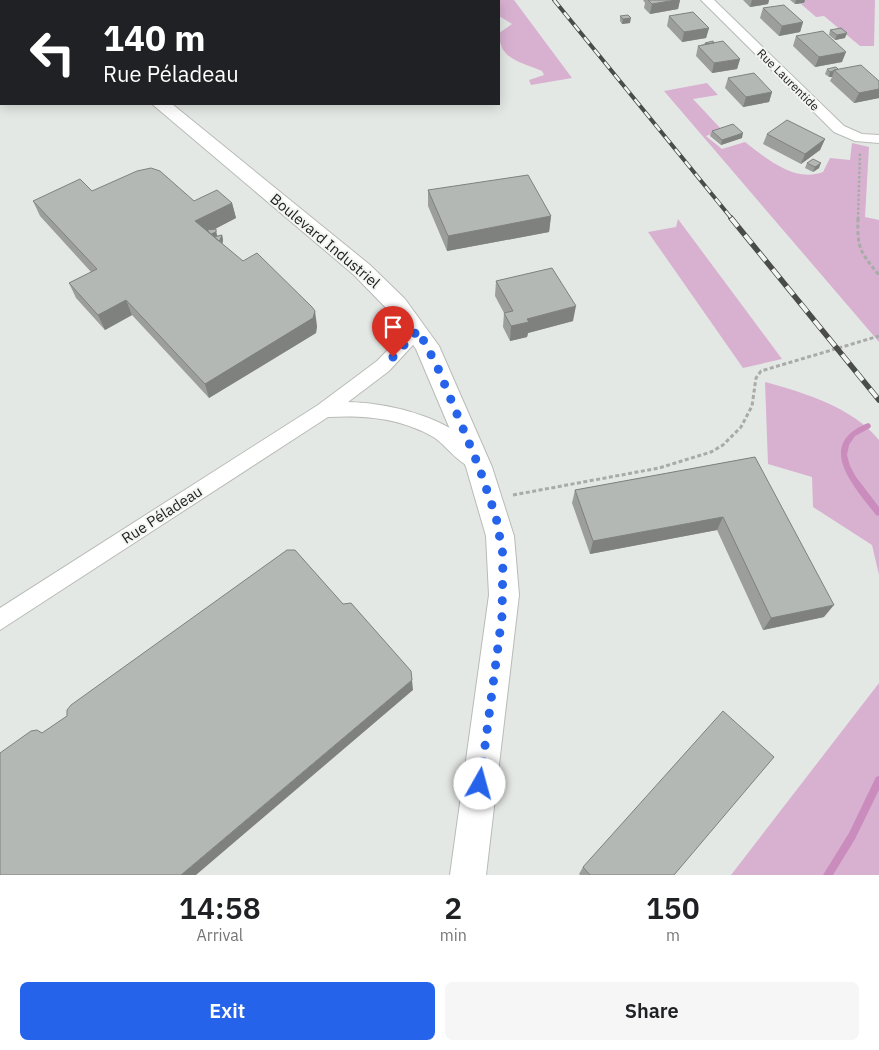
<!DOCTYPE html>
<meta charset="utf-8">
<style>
:root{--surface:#fff;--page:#f6f6f6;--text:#202124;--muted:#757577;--accent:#2563eb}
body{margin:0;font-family:"IBM Plex Sans",sans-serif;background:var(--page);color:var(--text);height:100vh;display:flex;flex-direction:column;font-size:19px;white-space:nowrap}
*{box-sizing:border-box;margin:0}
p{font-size:16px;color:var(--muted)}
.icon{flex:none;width:28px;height:28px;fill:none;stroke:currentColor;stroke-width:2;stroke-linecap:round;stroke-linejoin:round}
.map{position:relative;height:875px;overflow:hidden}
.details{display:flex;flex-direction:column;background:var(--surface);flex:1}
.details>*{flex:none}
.guide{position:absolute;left:0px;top:0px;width:500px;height:105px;box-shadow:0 2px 12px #0003;background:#202124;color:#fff;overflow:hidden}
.pin{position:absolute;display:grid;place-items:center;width:42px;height:42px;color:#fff;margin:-51px -21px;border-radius:50% 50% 50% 0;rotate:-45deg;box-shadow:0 0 5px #0007}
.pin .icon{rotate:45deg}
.me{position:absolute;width:55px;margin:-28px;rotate:7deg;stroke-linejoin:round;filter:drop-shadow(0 0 4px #0008)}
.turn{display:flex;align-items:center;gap:18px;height:105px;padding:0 20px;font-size:22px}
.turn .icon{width:65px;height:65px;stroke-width:2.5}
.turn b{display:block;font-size:35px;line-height:42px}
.eta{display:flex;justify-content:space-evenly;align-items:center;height:85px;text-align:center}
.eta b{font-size:30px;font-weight:600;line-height:35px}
.primary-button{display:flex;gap:10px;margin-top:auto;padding:10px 20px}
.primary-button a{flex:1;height:58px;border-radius:8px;background:var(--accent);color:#fff;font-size:20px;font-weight:600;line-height:58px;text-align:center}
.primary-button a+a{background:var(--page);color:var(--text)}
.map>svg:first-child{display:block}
.green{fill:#d8b1d0}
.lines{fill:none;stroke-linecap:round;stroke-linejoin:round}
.stream{fill:#c98cbd;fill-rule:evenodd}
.street-casing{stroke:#b8bbb7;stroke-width:2}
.secondary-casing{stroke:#b8bbb7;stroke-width:2}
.path-far1{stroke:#a8aba8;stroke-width:2.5;stroke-dasharray:2.5 2;stroke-linecap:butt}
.path{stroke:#a8aba8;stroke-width:3;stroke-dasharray:4 2.5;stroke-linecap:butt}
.street{fill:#fff;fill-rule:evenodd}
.secondary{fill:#fff;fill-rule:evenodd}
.rail-far1-casing{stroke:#494c49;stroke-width:4}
.rail-casing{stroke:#494c49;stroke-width:5.5}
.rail-far1{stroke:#f2f5f2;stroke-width:2.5;stroke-dasharray:8;stroke-linecap:butt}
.rail{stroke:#f2f5f2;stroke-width:4;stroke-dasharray:11;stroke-linecap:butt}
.wall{fill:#9b9e9b}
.shaded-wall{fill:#7e817e}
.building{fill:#b4b8b4;stroke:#7e817e}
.route{stroke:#2563eb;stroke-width:9;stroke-dasharray:0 16.2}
.labels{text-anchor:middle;stroke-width:4;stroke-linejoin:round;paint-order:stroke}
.far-street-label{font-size:12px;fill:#1c1e1c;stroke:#f2f5f2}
.street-label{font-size:15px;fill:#1c1e1c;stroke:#f2f5f2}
</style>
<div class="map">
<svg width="879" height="875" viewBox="0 0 879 875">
<rect width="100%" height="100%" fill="#e4e8e4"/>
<path class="green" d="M 499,0 L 514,0 L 572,78 L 531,85 L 529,80 L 544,75 L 542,71 C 521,62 499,60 499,33 L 512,24 L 499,16 Z
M 802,0 L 875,0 L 874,46 L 860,46 L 824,16 L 816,17 L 801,4 L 805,3 Z
M 707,83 L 718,95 L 693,99 L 722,130 L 706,136 L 722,149 L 745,142 C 767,159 795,183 823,172 L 830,158 L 850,160 L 852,143 L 869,147 L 865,217 L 879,220 L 879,342 L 664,91 Z
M 678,219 L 782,359 L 743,368 L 648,232 L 676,227 Z
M 765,382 C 805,393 852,407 879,440 L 879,575 L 872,545 L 813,507 L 812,477 L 768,464 Z
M 879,683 L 879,875 L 731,875 Z"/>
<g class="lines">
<path class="stream" d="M 868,423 L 870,424 L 871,426 L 870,428 L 855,436 L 849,445 L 847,455 L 850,466 L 856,477 L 879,507 L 879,516 L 876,515 C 854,486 814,445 868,423 Z
M 879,776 L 879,790 L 855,839 L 833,875 L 823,875 L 849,833 L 876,777 Z"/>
<g class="street-casing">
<path id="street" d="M 701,0 L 714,0 L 844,126 L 862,134 L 879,135 L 879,143 L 855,141 L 834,132 Z
M 417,324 L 423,326 L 426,330 L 423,334 L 389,371 L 348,402 C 391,403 462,419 484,461 L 481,467 C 464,472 448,447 435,438 C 402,418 365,415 328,417 L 0,630 L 0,608 L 318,405 L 377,361 L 411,326 Z"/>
</g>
<g class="secondary-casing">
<path id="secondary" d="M 67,0 L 83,0 L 83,1 L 67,1 Z
M 152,104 L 172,104 L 370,265 L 405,299 L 439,346 L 492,467 L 514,536 L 519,595 L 486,875 L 450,875 L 489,595 L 486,536 L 466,467 L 416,349 L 389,311 L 354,275 Z"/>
</g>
<path class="path-far1" d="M 858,219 L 860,153"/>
<path class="path" d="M 858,218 C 857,248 860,252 879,275
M 513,495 L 659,468 L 711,452 L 723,445 L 741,427 L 752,406 L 756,378 L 761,371 L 879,336"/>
<use href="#street" class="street"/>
<use href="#secondary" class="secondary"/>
<g class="rail-far1-casing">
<path id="rail-far1" d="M 554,0 L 732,219"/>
</g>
<g class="rail-casing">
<path id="rail" d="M 731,218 L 879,400"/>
</g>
<use href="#rail-far1" class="rail-far1"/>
<use href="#rail" class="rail"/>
</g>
<path class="wall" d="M 643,0 L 680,0 L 678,9 L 650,14 L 644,8 L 645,3 Z
M 743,0 L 769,0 L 768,4 L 750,7 Z
M 790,0 L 805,0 L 804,3 L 795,4 Z
M 763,8 L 803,22 L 800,32 L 779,36 L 760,18 Z
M 620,16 L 630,23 L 622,24 L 620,21 Z
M 669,16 L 709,28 L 706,38 L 682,42 L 667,26 Z
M 830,30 L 845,38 L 835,40 L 829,35 Z
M 796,36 L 842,62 L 815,67 L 793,46 Z
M 705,43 L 714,43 L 740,59 L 737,69 L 712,73 L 696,56 L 698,46 L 704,44 Z
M 827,69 L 838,69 L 879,81 L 879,98 L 854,103 L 830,81 L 832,77 L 829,77 L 825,74 Z
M 728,78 L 772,92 L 769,102 L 743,107 L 725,88 Z
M 712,131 L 742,138 L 721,145 L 710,136 Z
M 767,134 L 825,139 L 820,150 L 801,164 L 763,144 Z
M 807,163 L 819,168 L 813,172 L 805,168 Z
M 428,190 L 551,216 L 549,232 L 447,251 L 428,206 Z
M 92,191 L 194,201 L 232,203 L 236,218 L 214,229 L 216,229 L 217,236 L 222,235 L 223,240 L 222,244 L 317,326 L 316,333 L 209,398 L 132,315 L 105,330 L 76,298 L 69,283 L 91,272 L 40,216 L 33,201 Z
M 496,281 L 573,321 L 528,333 L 527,337 L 510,341 L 503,327 L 504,313 L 495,296 Z
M 755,457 L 824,617 L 763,630 L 717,530 L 590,554 L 572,503 L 575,490 Z
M 583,867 L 674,875 L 580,875 L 579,874 Z"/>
<path class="shaded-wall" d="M 676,0 L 680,0 L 678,9 L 650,14 L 652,4 Z
M 752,0 L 769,0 L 768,4 L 750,7 Z
M 796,0 L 805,0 L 804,3 L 795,4 Z
M 631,18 L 630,23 L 622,24 L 623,19 Z
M 803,22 L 800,32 L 779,36 L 782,26 Z
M 709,28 L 706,38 L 682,42 L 684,32 Z
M 847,33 L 845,38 L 835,40 L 837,35 Z
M 0,51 L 1,51 L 1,68 L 0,68 Z
M 846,52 L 842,62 L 815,67 L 819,57 Z
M 740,59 L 737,69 L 712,73 L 714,63 Z
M 834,71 L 832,77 L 829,77 L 830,72 Z
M 879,89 L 879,98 L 854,103 L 859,93 Z
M 772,92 L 769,102 L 743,107 L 746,97 Z
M 743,133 L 742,138 L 721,145 L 722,140 Z
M 825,139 L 820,150 L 801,164 L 805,154 Z
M 821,163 L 819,168 L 813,172 L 815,167 Z
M 232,203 L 236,218 L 200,237 L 195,221 Z
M 551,216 L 549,232 L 447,251 L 448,236 Z
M 216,232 L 218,238 L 208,235 Z
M 222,235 L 223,240 L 222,246 L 220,240 Z
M 126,300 L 132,315 L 105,330 L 98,315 Z
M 576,306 L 573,321 L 528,333 L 527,337 L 510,341 L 511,326 L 527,319 Z
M 315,311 L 317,326 L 316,333 L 209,398 L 205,384 Z
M 723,517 L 717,530 L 590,554 L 593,541 Z
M 834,605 L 824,617 L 763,630 L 771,618 Z
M 412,680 L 413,690 L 196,875 L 181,875 Z"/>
<path class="building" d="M 648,0 L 676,0 L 652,4 Z
M 784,5 L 803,22 L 782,26 L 763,8 Z
M 0,8 L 1,10 L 1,51 L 0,51 Z
M 693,12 L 709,28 L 684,32 L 669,16 Z
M 628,15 L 631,18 L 623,19 L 620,16 Z
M 841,28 L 847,33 L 837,35 L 830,30 Z
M 823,31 L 846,52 L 819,57 L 796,36 Z
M 713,41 L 714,43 L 706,44 L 705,43 Z
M 723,41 L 740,59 L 714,63 L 698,46 Z
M 861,65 L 879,81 L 879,89 L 859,93 L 834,70 Z
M 836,67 L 838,69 L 830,72 L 827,69 Z
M 754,73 L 772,92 L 746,97 L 728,78 Z
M 787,120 L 825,139 L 805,154 L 767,134 Z
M 733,124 L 743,133 L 722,140 L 712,131 Z
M 813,159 L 821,163 L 815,167 L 807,163 Z
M 151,168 L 160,171 L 194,201 L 217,190 L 232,203 L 195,221 L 243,261 L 257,253 L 312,307 L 315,311 L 313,318 L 205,384 L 126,300 L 98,315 L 69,283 L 97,269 L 33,201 L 80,179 L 92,191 L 137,171 Z
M 528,175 L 551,216 L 448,236 L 428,190 Z
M 216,229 L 216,232 L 211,234 L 207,230 Z
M 222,235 L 220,240 L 219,241 L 214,237 Z
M 552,268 L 576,306 L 527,319 L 529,322 L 511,326 L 504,313 L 513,311 L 496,281 Z
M 755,457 L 834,605 L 771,618 L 723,517 L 593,541 L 575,490 Z
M 287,550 L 295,550 L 343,604 L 351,603 L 411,671 L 412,680 L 181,875 L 0,875 L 0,753 L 31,731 L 37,730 L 42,733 L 67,716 L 67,710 L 71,705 Z
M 723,711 L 774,757 L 674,875 L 590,875 L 583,867 Z"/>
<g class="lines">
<path class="route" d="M 393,357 L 418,330 L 437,366 L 479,467 L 496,517 L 503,555 L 502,616 L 480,784"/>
</g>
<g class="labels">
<g class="far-street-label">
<text transform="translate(788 80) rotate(45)" y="4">Rue Laurentide</text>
</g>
<g class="street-label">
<text transform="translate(325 241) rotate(40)" y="5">Boulevard Industriel</text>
<text transform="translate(162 515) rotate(-33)" y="5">Rue Péladeau</text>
</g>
</g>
</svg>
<div class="pin" style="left:393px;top:357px;background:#d93025"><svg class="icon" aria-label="arrive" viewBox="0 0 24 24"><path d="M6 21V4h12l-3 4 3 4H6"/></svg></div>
<svg class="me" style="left:480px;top:784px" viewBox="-20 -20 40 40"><circle r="19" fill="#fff"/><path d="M0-13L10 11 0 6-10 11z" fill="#2563eb"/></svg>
<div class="guide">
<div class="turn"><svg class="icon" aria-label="left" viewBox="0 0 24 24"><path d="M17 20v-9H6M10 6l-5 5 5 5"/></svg><div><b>140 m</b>Rue Péladeau</div></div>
</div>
</div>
<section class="details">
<div class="eta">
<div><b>14:58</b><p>Arrival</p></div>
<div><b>2</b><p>min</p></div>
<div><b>150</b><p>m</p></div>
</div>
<div class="primary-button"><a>Exit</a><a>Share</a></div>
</section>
